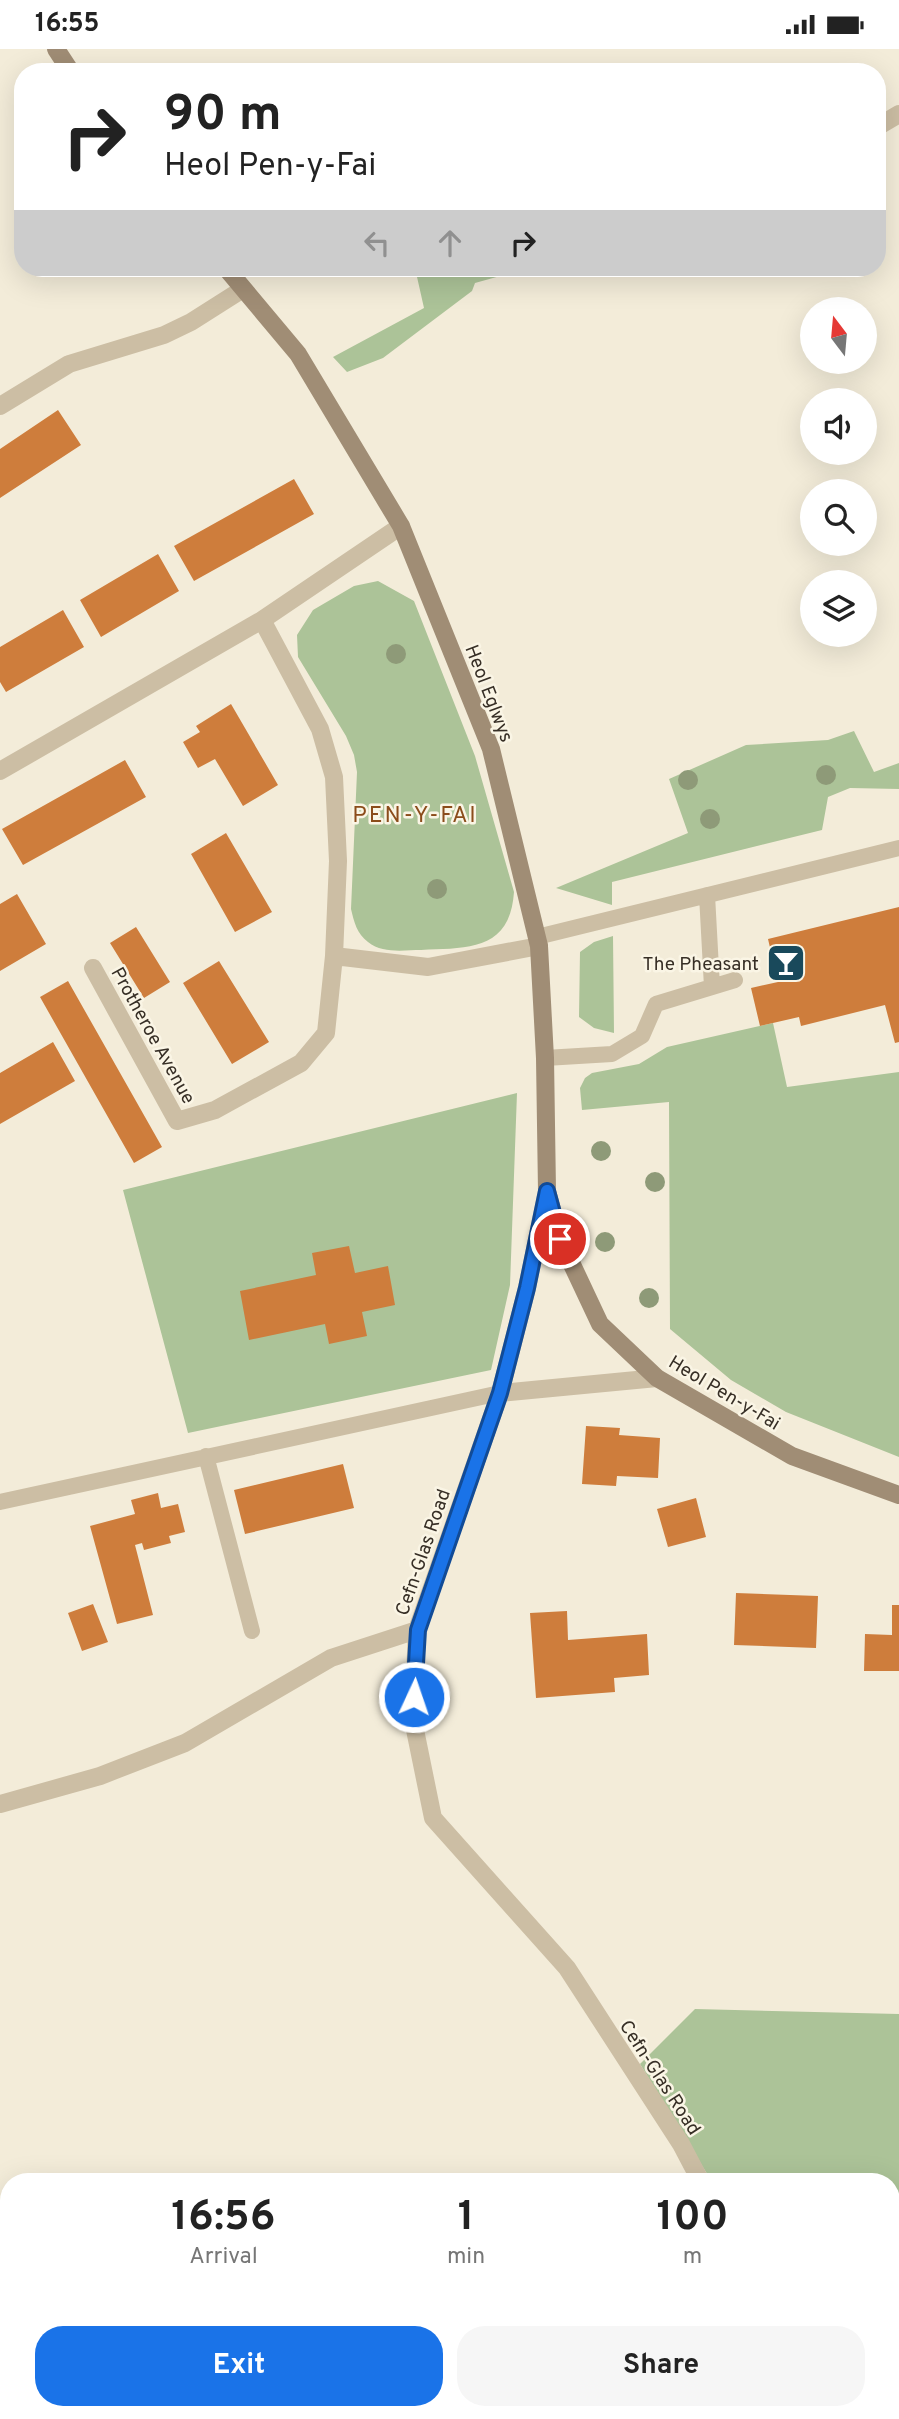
<!DOCTYPE html>
<style>
:root{--surface:#fff;--page:#f6f6f6;--text:#222;--muted:#767676;--accent:#1a73e8}
body{margin:0;font-family:Overpass,sans-serif;background:var(--page);color:var(--text);height:100vh;display:flex;flex-direction:column;font-size:26px;white-space:nowrap}
*{box-sizing:border-box;margin:0}
p{font-size:23px;color:var(--muted)}
.icon{flex:none;width:38px;height:38px;fill:none;stroke:currentColor;stroke-width:2;stroke-linecap:round;stroke-linejoin:round}
.map{position:relative;flex:1;overflow:hidden}
.side{position:absolute;left:0px;top:2124px;width:900px;height:247px;display:flex;flex-direction:column;background:var(--surface);border-radius:28px 28px 0 0;box-shadow:0 7px 28px #0002}
.side>*{flex:none}
.hud{position:absolute;left:14px;top:14px;width:872px;height:214px;border-radius:28px;box-shadow:0 7px 28px #0002;background:#fff;color:var(--text);overflow:hidden}
.needle{width:46px;rotate:344deg}
.fabs{position:absolute;left:800px;top:248px;display:grid;gap:14px}
.fabs a{display:grid;place-items:center;width:77px;height:77px;border-radius:50%;background:var(--surface);box-shadow:0 7px 28px #0002;font-size:35px}
.pin{position:absolute;display:grid;place-items:center;width:60px;height:60px;color:#fff;margin:-30px;border:4px solid #fff;border-radius:50%;box-shadow:0 2px 7px #0007}
.me{position:absolute;width:77px;margin:-38px;rotate:3deg;stroke-linejoin:round;filter:drop-shadow(0 0 5px #0008)}
.turn{display:flex;align-items:center;gap:24px;height:147px;padding:0 35px;font-size:32px}
.turn .icon{width:91px;height:91px;stroke-width:2.5}
.turn b{display:block;font-size:49px;line-height:60px}
.lanes{display:flex;align-items:center;height:66px;padding:0 35px;background:#0003;justify-content:center;gap:35px;direction:ltr}
.lanes .off{opacity:.35}
.eta{display:flex;justify-content:space-evenly;align-items:center;height:119px;text-align:center}
.eta b{font-size:42px;font-weight:700;line-height:49px}
.action{display:flex;gap:14px;margin-top:auto;padding:14px 35px}
.action a{flex:1;height:80px;border-radius:28px;background:var(--accent);color:#fff;font-size:28px;font-weight:700;line-height:80px;text-align:center}
.action a+a{background:var(--page);color:var(--text)}
.status{display:flex;justify-content:space-between;align-items:center;height:49px;padding:0 35px;background:var(--surface);direction:ltr}
.status svg{height:19px;fill:currentColor}
.map>svg:first-child{display:block}
.green{fill:#acc398}
.building{fill:#ce7d3c}
.lines{fill:none;stroke-linecap:round;stroke-linejoin:round}
.lane{stroke:#ccbea4;stroke-width:16}
.street{stroke:#ccbea4;stroke-width:18}
.secondary{stroke:#a08d75;stroke-width:18}
.tree{fill:#8e9a78}
.route-casing{stroke:#114b97;stroke-width:18}
.route{stroke:#1a73e8;stroke-width:12}
.labels{text-anchor:middle;stroke-width:5;stroke-linejoin:round;paint-order:stroke}
.street-label{font-size:19px;fill:#372f26;stroke:#faf5e5}
.poi-label{font-size:19px;fill:#372f26;stroke:#faf5e5;text-anchor:end}
.quarter-label{font-size:23px;letter-spacing:2px;fill:#8b4c1a;stroke:#faf5e5}
</style>
<div class="status"><b>16:55</b><svg viewBox="0 0 49 12"><path d="M0 12V9h3v3zM5 12V6h3v6zM10 12V3h3v9zM15 12V0h3v12zM26 1h20v11H26zM47 4h2v5h-2z"/></svg></div>
<div class="map">
<svg width="899" height="2370" viewBox="0 0 899 2370">
<rect width="100%" height="100%" fill="#f3ecd9"/>
<path class="green" d="M 415,219 L 529,219 L 475,234 L 472,242 L 383,309 L 347,323 L 333,308 L 424,259 Z
M 378,532 L 414,552 L 475,707 L 514,843 C 510,902 468,899 421,901 C 404,901 383,905 368,893 C 357,885 354,873 351,860 L 357,723 L 354,706 L 346,687 L 298,608 L 297,586 L 313,561 L 354,537 Z
M 854,682 L 874,723 L 899,714 L 899,740 L 850,739 L 828,748 L 822,781 L 612,833 L 612,856 L 556,839 L 688,784 L 669,730 L 746,696 L 828,691 Z
M 613,887 L 614,984 L 594,979 L 579,968 L 580,903 L 594,893 Z
M 773,974 L 787,1038 L 899,1023 L 899,1408 L 786,1363 L 731,1331 L 670,1280 L 669,1053 L 582,1061 L 580,1039 L 585,1029 L 592,1024 L 639,1015 L 667,998 Z
M 517,1044 L 510,1236 L 491,1321 L 188,1384 L 123,1141 Z
M 695,1960 L 899,1965 L 899,2370 L 850,2370 L 846,2363 L 891,2362 L 891,2133 L 712,2133 L 640,2015 Z"/>
<path class="building" d="M 58,361 L 81,396 L 0,449 L 0,400 Z
M 294,430 L 314,465 L 194,532 L 174,497 Z
M 158,505 L 179,542 L 101,588 L 80,551 Z
M 63,561 L 84,598 L 6,643 L 0,633 L 0,598 Z
M 231,655 L 278,736 L 243,757 L 215,710 L 198,719 L 183,693 L 200,683 L 196,677 Z
M 125,711 L 146,748 L 23,816 L 2,780 Z
M 226,784 L 272,863 L 235,883 L 191,805 Z
M 17,845 L 46,895 L 0,922 L 0,855 Z
M 899,858 L 899,993 L 895,994 L 885,956 L 801,977 L 799,968 L 760,977 L 751,939 L 778,933 L 768,890 Z
M 136,878 L 170,933 L 144,949 L 110,894 Z
M 219,912 L 269,993 L 232,1015 L 183,934 Z
M 68,932 L 162,1098 L 134,1114 L 40,948 Z
M 53,993 L 75,1032 L 0,1075 L 0,1024 Z
M 349,1197 L 355,1224 L 388,1217 L 395,1256 L 362,1263 L 367,1287 L 329,1295 L 325,1275 L 249,1291 L 240,1242 L 316,1226 L 312,1204 Z
M 586,1377 L 620,1379 L 619,1386 L 660,1389 L 658,1429 L 617,1427 L 616,1437 L 582,1435 Z
M 343,1415 L 354,1459 L 245,1485 L 234,1441 Z
M 158,1444 L 161,1459 L 178,1455 L 185,1483 L 169,1487 L 171,1494 L 144,1501 L 142,1494 L 135,1496 L 153,1566 L 117,1575 L 90,1477 L 135,1465 L 131,1451 Z
M 696,1449 L 706,1488 L 668,1498 L 657,1460 Z
M 736,1544 L 818,1547 L 816,1599 L 734,1596 Z
M 93,1555 L 108,1593 L 82,1602 L 68,1564 Z
M 892,1556 L 899,1556 L 899,1622 L 864,1622 L 865,1585 L 892,1586 Z
M 567,1562 L 568,1591 L 647,1585 L 649,1626 L 614,1629 L 615,1643 L 536,1649 L 530,1564 Z"/>
<g class="lines">
<path class="lane" d="M 707,846 L 712,938
M 537,888 L 899,799
M 545,1009 L 612,1005 L 642,987 L 656,955 L 735,931
M 206,1407 L 252,1582
M 0,1453 L 500,1344"/>
<path class="street" d="M 877,78 L 899,65
M 0,357 L 69,315 L 164,286 L 191,273 L 243,240
M 0,722 L 262,571 L 401,477
M 334,907 L 428,918 L 539,897
M 93,919 L 177,1072 L 215,1061 L 301,1014 L 326,984 L 334,907 L 338,812 L 334,728 L 320,680 L 262,571
M 547,1142 L 527,1239 L 500,1344 L 417,1581 L 413,1671 L 433,1769 L 567,1919 L 681,2095 L 701,2133
M 500,1344 L 657,1329
M 0,1755 L 100,1727 L 185,1694 L 331,1609 L 417,1581
M 824,2362 L 828,2370"/>
<path class="secondary" d="M 56,0 L 71,23
M 226,219 L 298,305 L 401,477 L 491,700 L 539,897 L 545,1009 L 547,1142 L 560,1190 L 600,1275 L 657,1329 L 792,1407 L 899,1446"/>
</g>
<g class="tree">
<circle cx="396" cy="605" r="10"/>
<circle cx="826" cy="726" r="10"/>
<circle cx="688" cy="731" r="10"/>
<circle cx="710" cy="770" r="10"/>
<circle cx="437" cy="840" r="10"/>
<circle cx="601" cy="1102" r="10"/>
<circle cx="655" cy="1133" r="10"/>
<circle cx="605" cy="1193" r="10"/>
<circle cx="649" cy="1249" r="10"/>
</g>
<g class="lines">
<g class="route-casing">
<path id="route" d="M 414,1648 L 418,1581 L 500,1344 L 527,1239 L 547,1142 L 560,1190"/>
</g>
<use href="#route" class="route"/>
</g>
<defs>
<g id="bar-square" transform="scale(2.0125)"><rect x="-9" y="-9" width="18" height="18" rx="4" fill="#19495b" stroke="#faf5e5"/><path d="M-6-5H6L.8 .8V4.5H3.5V6h-7V4.5H-.8V.8Z" fill="#fff"/></g>
</defs>
<g fill-rule="evenodd">
<use href="#bar-square" x="786" y="914"/>
</g>
<g class="labels">
<g class="street-label">
<text transform="translate(490 644) rotate(69)" y="7">Heol Eglwys</text>
<text transform="translate(154 986) rotate(61)" y="7">Protheroe Avenue</text>
<text transform="translate(725 1343) rotate(31)" y="7">Heol Pen-y-Fai</text>
<text transform="translate(422 1503) rotate(-71)" y="7">Cefn-Glas Road</text>
<text transform="translate(661 2028) rotate(57)" y="7">Cefn-Glas Road</text>
</g>
<g class="poi-label">
<text x="759" y="921">The Pheasant</text>
</g>
<g class="quarter-label">
<text x="415" y="773">PEN-Y-FAI</text>
</g>
</g>
</svg>
<div class="fabs">
<a><svg class="needle" viewBox="-14 -14 28 28"><path d="M0-13l5 13h-10z" fill="#e53935"/><path d="M0 13l5-13h-10z" fill="#767676"/></svg></a>
<a><svg class="icon" aria-label="sound" viewBox="0 0 24 24"><path d="M4 9h4l5-4v14l-5-4H4zM17 9q2 3 0 6"/></svg></a>
<a><svg class="icon" aria-label="search" viewBox="0 0 24 24"><circle cx="10" cy="10" r="6"/><path d="M15 15l6 6"/></svg></a>
<a><svg class="icon" aria-label="layers" viewBox="0 0 24 24"><path d="M12 4l9 5-9 5-9-5zM3 14l9 5 9-5"/></svg></a>
</div>
<div class="pin" style="left:560px;top:1190px;background:#d93025"><svg class="icon" aria-label="arrive" viewBox="0 0 24 24"><path d="M6 21V4h12l-3 4 3 4H6"/></svg></div>
<svg class="me" style="left:414px;top:1648px" viewBox="-20 -20 40 40"><circle r="17" fill="#1a73e8" stroke="#fff" stroke-width="3"/><path d="M0-11L8 9 0 5-8 9z" fill="#fff"/></svg>
<div class="hud">
<div class="turn"><svg class="icon" aria-label="right" viewBox="0 0 24 24"><path d="M7 20v-9h11M14 6l5 5-5 5"/></svg><div><b>90 m</b>Heol Pen-y-Fai</div></div>
<div class="lanes"><svg class="icon off" aria-label="left" viewBox="0 0 24 24"><path d="M17 20v-9H6M10 6l-5 5 5 5"/></svg><svg class="icon off" aria-label="ahead" viewBox="0 0 24 24"><path d="M12 20V5M6 11l6-6 6 6"/></svg><svg class="icon" aria-label="right" viewBox="0 0 24 24"><path d="M7 20v-9h11M14 6l5 5-5 5"/></svg></div>
</div>
<section class="side">
<div class="eta">
<div><b>16:56</b><p>Arrival</p></div>
<div><b>1</b><p>min</p></div>
<div><b>100</b><p>m</p></div>
</div>
<div class="action"><a>Exit</a><a>Share</a></div>
</section>
</div>
